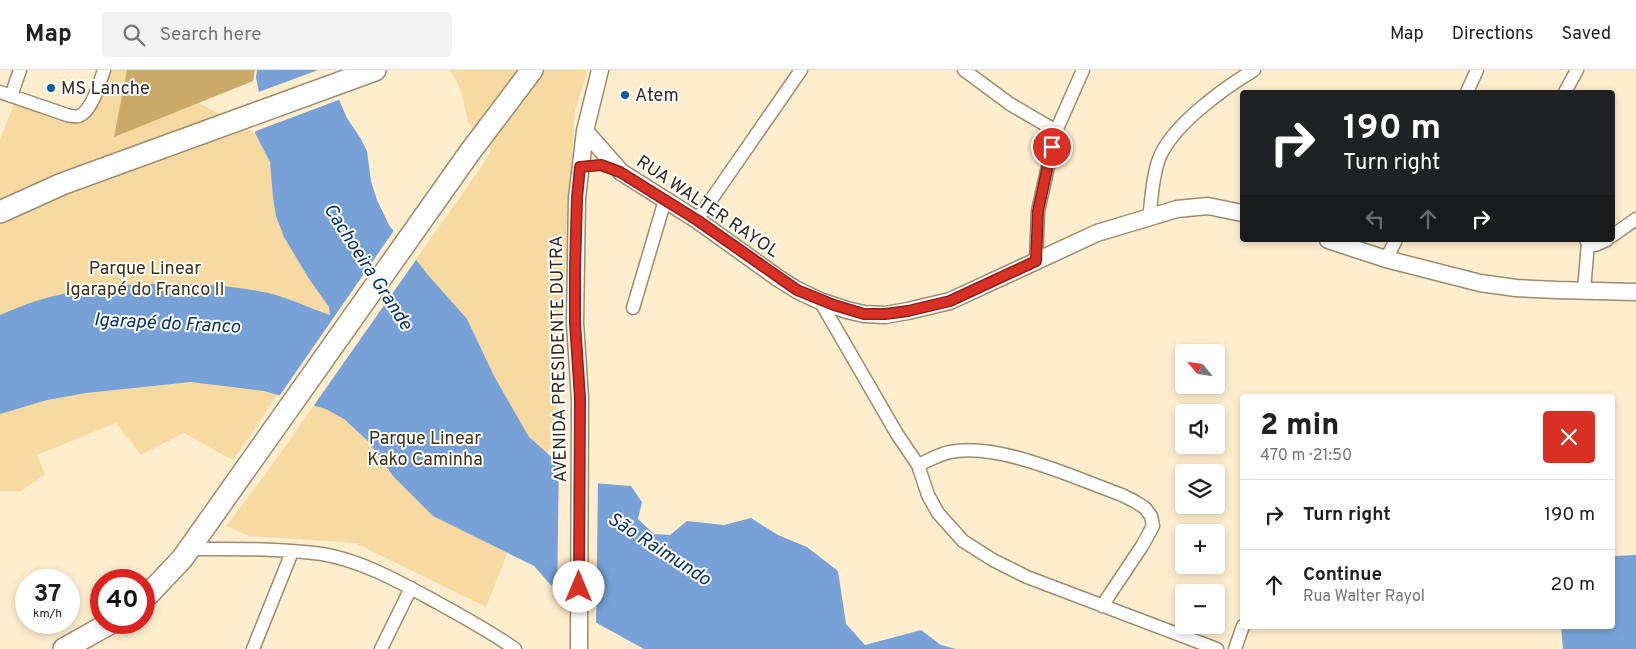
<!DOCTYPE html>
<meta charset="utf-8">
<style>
:root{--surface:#fff;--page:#f2f2f2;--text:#222;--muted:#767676;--line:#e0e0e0}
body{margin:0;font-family:Overpass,sans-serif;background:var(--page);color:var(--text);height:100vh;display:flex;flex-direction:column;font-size:19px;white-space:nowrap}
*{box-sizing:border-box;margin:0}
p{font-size:16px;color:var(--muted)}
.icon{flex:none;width:28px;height:28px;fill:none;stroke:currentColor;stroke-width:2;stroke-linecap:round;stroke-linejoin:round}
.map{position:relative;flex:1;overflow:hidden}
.panel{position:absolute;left:1240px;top:324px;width:375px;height:235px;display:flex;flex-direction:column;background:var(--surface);border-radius:5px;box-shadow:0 2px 8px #0003}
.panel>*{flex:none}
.guide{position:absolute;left:1240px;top:20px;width:375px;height:152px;border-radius:5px;box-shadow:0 2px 8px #0003;background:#202124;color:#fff;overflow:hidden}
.needle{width:32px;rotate:299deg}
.buttons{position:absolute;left:1175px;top:274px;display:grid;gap:10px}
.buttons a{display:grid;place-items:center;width:50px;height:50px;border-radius:5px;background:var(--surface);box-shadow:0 2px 8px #0003;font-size:25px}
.speed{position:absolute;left:15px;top:499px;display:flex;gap:10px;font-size:25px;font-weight:700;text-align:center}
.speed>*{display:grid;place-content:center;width:65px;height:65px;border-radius:50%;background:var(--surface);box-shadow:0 2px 8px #0003;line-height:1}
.speed small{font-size:12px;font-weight:400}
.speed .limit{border:8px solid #d22;background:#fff;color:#111}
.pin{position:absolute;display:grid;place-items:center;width:42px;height:42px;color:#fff;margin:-21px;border:2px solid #fff;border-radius:50%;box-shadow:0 1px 5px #0007}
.me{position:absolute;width:55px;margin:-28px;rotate:0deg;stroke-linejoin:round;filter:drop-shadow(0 0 4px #0008)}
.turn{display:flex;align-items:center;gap:18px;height:105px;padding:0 20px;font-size:22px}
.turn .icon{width:65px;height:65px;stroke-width:2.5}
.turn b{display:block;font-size:35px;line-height:42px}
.lanes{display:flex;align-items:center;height:48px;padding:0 20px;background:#0003;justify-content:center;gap:25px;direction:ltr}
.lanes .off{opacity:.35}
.round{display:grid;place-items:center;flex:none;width:52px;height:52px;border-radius:5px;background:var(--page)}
.overview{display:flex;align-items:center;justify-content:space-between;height:85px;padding:0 20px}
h1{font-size:30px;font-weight:800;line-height:38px}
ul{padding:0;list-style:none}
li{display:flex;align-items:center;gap:15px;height:70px;padding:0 20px;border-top:1px solid var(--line)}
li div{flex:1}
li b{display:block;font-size:19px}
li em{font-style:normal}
header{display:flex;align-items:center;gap:30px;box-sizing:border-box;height:70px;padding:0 25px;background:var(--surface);border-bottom:1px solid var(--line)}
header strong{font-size:24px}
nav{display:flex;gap:28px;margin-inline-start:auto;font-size:18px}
.search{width:350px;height:45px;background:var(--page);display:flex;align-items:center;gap:12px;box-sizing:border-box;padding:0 18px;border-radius:5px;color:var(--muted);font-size:19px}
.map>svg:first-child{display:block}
.green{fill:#f7daa2}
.forest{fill:#caaa68}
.water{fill:#78a1d7}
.pier{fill:#ffeece}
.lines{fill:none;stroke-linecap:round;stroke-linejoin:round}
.minor-casing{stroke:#9b8c6f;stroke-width:15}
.tertiary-casing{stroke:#9b8c6f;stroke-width:19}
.trunk-casing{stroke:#9b8c6f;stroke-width:24}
.minor{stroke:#fff;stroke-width:12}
.tertiary{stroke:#fff;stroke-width:16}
.trunk{stroke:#fff;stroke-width:21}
.route-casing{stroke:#8d1f18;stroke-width:12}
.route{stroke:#d93025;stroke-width:9}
.poi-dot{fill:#1558a8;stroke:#fff;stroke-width:2}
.labels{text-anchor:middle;stroke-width:4;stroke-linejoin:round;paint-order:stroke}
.poi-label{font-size:18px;fill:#302a1e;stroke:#fff;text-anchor:start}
.street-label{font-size:18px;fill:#302a1e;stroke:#fff}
.park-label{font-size:18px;fill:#3f3113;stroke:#fff}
.water-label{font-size:19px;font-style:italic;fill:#073162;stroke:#fff}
</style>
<header>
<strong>Map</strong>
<div class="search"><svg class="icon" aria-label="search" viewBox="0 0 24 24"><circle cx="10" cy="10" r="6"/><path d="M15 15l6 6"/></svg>Search here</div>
<nav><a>Map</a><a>Directions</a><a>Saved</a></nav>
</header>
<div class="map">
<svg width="1636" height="579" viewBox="0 0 1636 579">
<rect width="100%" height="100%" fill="#ffeece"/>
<path class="green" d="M 102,0 L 138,0 L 255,63 L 270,92 L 273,128 L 276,146 L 284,167 L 309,209 L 329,237 L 330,245 L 242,378 L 232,390 L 184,363 L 141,385 L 116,353 L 37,385 L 45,405 L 21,421 L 0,421 L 0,69 L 19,22 L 85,44 Z
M 450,0 L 588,0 L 575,40 L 555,364 L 486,537 L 355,473 L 249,466 L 226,456 L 270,398 L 483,94 L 491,80 L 468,52 L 461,20 Z"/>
<path class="forest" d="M 127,0 L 255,0 L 253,11 L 114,67 Z"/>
<path class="water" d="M 257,0 L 326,0 L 347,48 L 361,69 L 367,81 L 371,111 L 377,130 L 389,155 L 428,205 L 467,249 L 494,306 L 529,367 L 580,412 L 631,416 L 642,432 L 638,449 L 654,464 L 670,465 L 687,451 L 724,455 L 751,448 L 778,465 L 807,477 L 838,501 L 846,554 L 865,575 L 921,560 L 941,575 L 956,579 L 644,579 L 573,540 L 534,496 L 433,446 L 393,406 L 369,372 L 344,349 L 326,339 L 264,321 L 191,312 L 86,323 L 47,330 L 0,344 L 0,245 C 12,240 23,235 36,231 C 101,211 191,209 258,221 C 284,225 306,237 330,245 L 329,237 L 309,209 L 284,167 L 276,146 L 273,128 L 270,92 L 255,63 L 260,29 L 256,7 Z
M 1636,485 L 1636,579 L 1563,579 L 1561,556 L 1612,556 L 1613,486 Z"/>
<path class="pier" d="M 318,0 L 329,0 L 341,29 L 253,62 L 258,29 L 256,23 Z
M 395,159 L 418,187 L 312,338 L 278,328 Z
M 559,390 L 581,409 L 598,411 L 596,556 L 572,542 L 557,526 Z"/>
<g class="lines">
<g class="minor-casing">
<path id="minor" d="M 964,0 L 1010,34 L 1056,61
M 0,22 L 67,45 C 72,46 76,47 79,46 C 92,41 100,12 104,0
M 1467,22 L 1477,0
M 1565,22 L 1577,0
M 11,26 L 20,0
M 1149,147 C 1152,129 1152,107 1159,89 C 1171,56 1224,18 1254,0
M 697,150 L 801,0
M 1612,166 L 1636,149
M 1586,170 L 1595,175 L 1607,170
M 1386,189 L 1396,170
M 1036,191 L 1038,141 L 1056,61 L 1083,0
M 1584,220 L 1588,173
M 820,231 L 897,364 L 918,395 L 928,425 L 938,443 L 963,471 L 993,490 L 1027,507 L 1217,579
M 633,238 L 665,130
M 918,395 C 928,391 939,384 950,382 C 999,372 1075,408 1122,425 L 1134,431 L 1145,438 L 1151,446 L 1153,456 L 1142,476 L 1102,536
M 189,479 C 233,479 278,478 322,484 C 364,491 403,514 440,534 C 465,548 491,562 515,579
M 253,579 L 292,482
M 381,579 L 411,518
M 1235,579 L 1243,556"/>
</g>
<g class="tertiary-casing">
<path id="tertiary" d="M 585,61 L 621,102 L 697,150 L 778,208 L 797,220 L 820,231 L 847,240 L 864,244 L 885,245 L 908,241 L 950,231 L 1097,163 L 1177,139 L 1208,136 L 1242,143
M 1328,170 L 1386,189 L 1480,213 L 1516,218 L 1557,220 L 1636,222
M 579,579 L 580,328 L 575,253 L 577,128 L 585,61 L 600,0"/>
</g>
<g class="trunk-casing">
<path id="trunk" d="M 0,142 L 62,114 L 375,0
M 144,529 L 182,489 L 470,82 L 532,0
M 64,579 L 112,552"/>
</g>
<use href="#minor" class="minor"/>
<use href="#tertiary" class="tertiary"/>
<use href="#trunk" class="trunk"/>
</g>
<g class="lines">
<g class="route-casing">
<path id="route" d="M 579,517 L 580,328 L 575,253 L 575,199 L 577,128 L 580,97 L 601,95 L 620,102 L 697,150 L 797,220 L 834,235 L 864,244 L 885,244 L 908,241 L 950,231 L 1036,191 L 1038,141 L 1052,77"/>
</g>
<use href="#route" class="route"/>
</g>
<g class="poi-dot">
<circle cx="51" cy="18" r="5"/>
<circle cx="625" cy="25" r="5"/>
</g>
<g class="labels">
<g class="poi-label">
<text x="61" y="24">MS Lanche</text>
<text x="635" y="31">Atem</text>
</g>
<g class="street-label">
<text transform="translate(708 136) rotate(34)" y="6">RUA WALTER RAYOL</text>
<text transform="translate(558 289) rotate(-91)" y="6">AVENIDA PRESIDENTE DUTRA</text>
</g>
<g class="park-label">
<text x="145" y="204">Parque Linear<tspan x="145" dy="21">Igarapé do Franco II</tspan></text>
<text x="425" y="374">Parque Linear<tspan x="425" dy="21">Kako Caminha</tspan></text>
</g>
<g class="water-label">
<text transform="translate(369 196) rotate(57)" y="7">Cachoeira Grande</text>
<text transform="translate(167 252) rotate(3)" y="7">Igarapé do Franco</text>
<text transform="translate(660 478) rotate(33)" y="7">São Raimundo</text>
</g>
</g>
</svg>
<div class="buttons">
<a><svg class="needle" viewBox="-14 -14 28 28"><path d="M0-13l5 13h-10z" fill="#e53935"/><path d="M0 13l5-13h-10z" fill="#767676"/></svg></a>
<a><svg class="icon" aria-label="sound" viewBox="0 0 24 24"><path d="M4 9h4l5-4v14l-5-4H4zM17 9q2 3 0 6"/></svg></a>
<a><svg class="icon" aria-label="layers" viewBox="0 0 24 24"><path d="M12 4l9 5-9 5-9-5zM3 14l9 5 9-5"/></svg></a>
<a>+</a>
<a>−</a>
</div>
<div class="speed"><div>37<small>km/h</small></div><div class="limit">40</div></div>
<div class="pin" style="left:1052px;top:77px;background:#d93025"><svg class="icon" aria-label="arrive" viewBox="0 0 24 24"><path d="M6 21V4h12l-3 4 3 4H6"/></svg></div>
<svg class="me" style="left:579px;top:517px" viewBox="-20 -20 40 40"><circle r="19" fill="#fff"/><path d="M0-13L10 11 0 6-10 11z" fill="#d93025"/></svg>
<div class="guide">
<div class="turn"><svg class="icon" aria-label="right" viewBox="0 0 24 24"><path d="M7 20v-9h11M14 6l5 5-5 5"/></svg><div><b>190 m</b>Turn right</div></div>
<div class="lanes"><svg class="icon off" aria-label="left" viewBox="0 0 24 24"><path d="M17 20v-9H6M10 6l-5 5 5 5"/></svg><svg class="icon off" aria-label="ahead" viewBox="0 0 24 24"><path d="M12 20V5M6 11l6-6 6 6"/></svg><svg class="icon" aria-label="right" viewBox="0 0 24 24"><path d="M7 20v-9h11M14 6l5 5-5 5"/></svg></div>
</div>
<section class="panel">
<div class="overview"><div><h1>2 min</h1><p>470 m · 21:50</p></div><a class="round" style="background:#d93025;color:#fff"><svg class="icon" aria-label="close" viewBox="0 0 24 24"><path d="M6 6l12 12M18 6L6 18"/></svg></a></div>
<ul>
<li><svg class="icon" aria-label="right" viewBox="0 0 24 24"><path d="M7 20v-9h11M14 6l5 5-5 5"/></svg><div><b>Turn right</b></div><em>190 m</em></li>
<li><svg class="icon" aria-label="ahead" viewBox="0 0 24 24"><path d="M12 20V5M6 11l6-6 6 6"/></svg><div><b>Continue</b><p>Rua Walter Rayol</p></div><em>20 m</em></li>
</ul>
</section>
</div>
